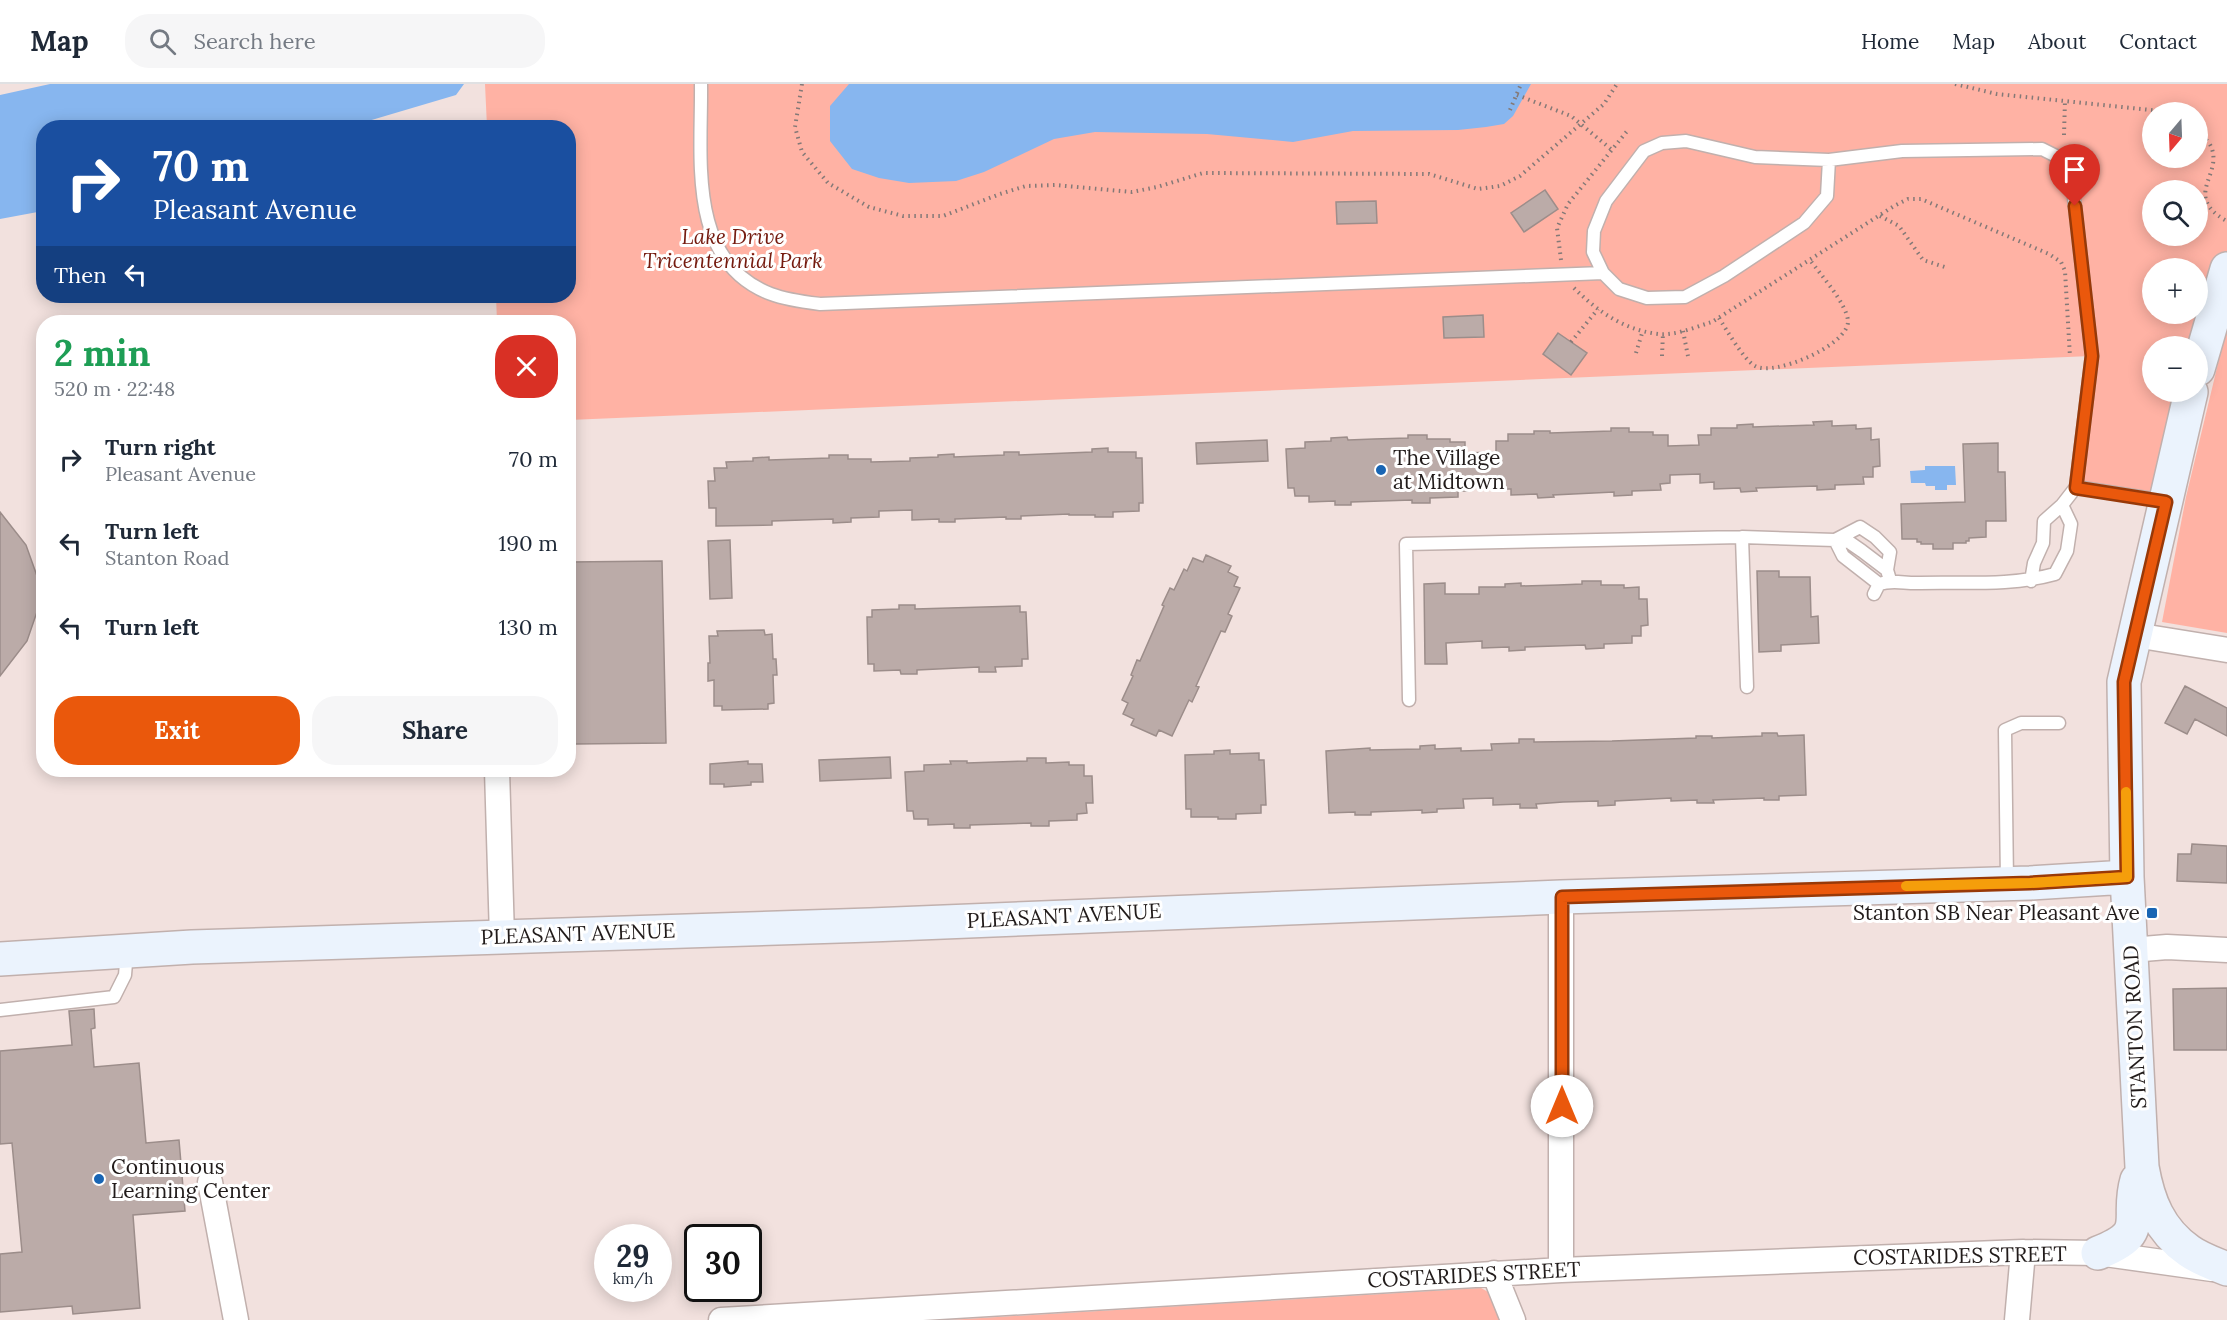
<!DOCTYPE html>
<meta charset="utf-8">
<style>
:root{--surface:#fff;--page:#f6f6f7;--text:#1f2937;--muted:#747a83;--line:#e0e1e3;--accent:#ea580c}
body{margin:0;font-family:Lora,serif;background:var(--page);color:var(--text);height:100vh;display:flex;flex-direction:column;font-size:22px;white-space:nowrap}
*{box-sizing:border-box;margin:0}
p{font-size:20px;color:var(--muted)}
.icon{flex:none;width:33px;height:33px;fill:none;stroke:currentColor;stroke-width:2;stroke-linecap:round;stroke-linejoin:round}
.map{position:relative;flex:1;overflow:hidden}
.details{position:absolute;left:36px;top:231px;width:540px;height:462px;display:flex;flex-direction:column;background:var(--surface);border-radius:24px;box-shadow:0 3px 15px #0003}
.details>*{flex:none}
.hud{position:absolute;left:36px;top:36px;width:540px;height:183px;border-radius:24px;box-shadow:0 3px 15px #0003;background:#1a4fa0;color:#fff;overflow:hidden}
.needle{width:39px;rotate:199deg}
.fabs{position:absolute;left:2142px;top:18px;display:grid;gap:12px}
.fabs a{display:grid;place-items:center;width:66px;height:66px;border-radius:50%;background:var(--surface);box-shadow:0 3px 15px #0003;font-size:30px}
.speed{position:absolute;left:594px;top:1140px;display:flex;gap:12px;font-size:30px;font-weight:700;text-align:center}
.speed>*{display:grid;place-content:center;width:78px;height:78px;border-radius:50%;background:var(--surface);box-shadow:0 3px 15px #0003;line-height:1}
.speed small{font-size:15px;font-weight:400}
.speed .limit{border:3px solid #111;border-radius:9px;background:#fff;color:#111}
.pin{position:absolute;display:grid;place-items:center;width:51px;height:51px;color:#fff;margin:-62px -26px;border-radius:50% 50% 50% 0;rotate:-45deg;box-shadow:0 0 6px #0007}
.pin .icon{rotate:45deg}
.me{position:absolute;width:66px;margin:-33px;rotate:0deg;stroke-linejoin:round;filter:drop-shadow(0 0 4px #0008)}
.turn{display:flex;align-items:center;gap:21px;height:126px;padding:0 18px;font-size:27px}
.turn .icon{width:78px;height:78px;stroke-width:2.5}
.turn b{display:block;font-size:42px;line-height:51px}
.then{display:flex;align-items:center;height:57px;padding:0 18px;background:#0003;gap:12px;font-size:22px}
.round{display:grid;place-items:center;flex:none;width:63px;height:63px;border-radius:24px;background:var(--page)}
.head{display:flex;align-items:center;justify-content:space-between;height:102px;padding:0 18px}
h1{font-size:36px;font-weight:700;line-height:45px;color:#1e9e55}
.cta{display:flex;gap:12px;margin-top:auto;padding:12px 18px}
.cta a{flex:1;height:69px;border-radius:24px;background:var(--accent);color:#fff;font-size:24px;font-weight:700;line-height:69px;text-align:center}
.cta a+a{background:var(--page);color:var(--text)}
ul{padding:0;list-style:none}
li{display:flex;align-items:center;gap:18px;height:84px;padding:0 18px}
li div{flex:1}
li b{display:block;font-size:22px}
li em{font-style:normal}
header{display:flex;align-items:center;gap:36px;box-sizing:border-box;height:84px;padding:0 30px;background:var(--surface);border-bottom:2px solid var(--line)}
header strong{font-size:28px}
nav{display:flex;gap:33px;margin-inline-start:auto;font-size:21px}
.search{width:420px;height:54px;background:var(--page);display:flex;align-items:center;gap:15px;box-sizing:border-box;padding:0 21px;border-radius:24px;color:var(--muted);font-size:22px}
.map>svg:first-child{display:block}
.green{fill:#ffb2a4;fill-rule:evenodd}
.water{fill:#87b6ef}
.building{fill:#bbaba8;stroke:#9c8d8a;stroke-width:1.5}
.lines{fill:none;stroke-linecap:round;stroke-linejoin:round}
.lane-casing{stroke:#c1b0ad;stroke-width:15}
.street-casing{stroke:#c1b0ad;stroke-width:27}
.secondary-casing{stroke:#c1b0ad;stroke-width:36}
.path{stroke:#847977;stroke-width:4;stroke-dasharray:1.5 4.5;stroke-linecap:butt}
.lane{stroke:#fff;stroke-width:12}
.street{stroke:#fff;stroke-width:24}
.secondary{stroke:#ebf3fd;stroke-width:33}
.route-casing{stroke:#983908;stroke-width:15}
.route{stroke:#ea580c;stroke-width:10}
.slow{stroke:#f59e0b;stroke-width:10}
.poi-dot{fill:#1865b4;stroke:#fff;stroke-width:2}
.labels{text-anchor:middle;stroke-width:6;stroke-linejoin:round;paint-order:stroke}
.park-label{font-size:21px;font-style:italic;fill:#751b0f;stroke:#fff}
.poi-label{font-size:21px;fill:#211b1a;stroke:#fff;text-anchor:start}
.street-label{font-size:21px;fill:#211b1a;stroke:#fff}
</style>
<header>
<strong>Map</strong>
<div class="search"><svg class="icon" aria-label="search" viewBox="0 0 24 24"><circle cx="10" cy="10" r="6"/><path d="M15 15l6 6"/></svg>Search here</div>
<nav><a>Home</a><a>Map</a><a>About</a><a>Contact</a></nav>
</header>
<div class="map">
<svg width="2227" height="1236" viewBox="0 0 2227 1236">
<rect width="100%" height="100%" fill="#f2e1de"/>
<path class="green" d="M 485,0 L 2227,0 L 2227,183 L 2198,262 L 2152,262 L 2152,308 L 2191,308 L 2166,418 L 2076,403 L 2091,272 L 569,336 L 568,238 L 497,238 L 496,212 L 568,212 L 568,44 L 487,43 ZM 2152,28 L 2198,28 L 2198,74 L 2152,74 ZM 2152,106 L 2198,106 L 2198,152 L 2152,152 ZM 2152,184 L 2198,184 L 2198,230 L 2152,230 Z
M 2227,242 L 2227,549 L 2162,538 L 2186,413 Z
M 1481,1204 L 1490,1209 L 1501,1236 L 949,1236 Z"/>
<path class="water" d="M 50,0 L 464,0 L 456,11 L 348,43 L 44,44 L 43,127 L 0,135 L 0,11 Z
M 849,0 L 1531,0 L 1513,32 L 1504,40 L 1486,43 L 1458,46 L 1353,47 L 1293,58 L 1207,50 L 1095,48 L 1054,55 L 984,88 L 956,97 L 909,99 L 879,94 L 852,85 L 830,57 L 830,22 Z
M 1925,382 L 1955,382 L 1956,401 L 1947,401 L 1947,406 L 1935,406 L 1935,402 L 1926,402 L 1925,399 L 1911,399 L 1910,387 L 1925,386 Z"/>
<path class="building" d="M 1545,106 L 1558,125 L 1524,148 L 1511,129 Z
M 1376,117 L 1377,139 L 1337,140 L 1336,118 Z
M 1483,231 L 1484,253 L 1444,254 L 1443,233 Z
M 1558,249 L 1587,269 L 1571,291 L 1543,270 Z
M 1832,337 L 1832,342 L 1856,341 L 1856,345 L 1871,344 L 1871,356 L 1879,355 L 1880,382 L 1873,383 L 1873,393 L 1863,393 L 1864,400 L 1835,401 L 1835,405 L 1817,406 L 1817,402 L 1756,404 L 1757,407 L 1741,408 L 1740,404 L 1714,405 L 1714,398 L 1700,399 L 1700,390 L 1670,391 L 1670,399 L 1660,400 L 1661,406 L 1632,407 L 1632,411 L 1614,412 L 1614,408 L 1553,411 L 1554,413 L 1538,414 L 1537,410 L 1511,411 L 1511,405 L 1497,405 L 1497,397 L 1467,398 L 1468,407 L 1458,407 L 1458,413 L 1430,414 L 1430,419 L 1412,419 L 1412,416 L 1351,418 L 1351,421 L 1335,421 L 1335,417 L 1309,418 L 1309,412 L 1295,412 L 1294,404 L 1288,404 L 1286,365 L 1305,364 L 1305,358 L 1331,357 L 1331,354 L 1347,353 L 1348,356 L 1374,355 L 1408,354 L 1408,351 L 1427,351 L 1427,355 L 1450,355 L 1450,358 L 1465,358 L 1465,369 L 1496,368 L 1496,357 L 1508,357 L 1508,350 L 1534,350 L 1534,347 L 1550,347 L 1550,349 L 1611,347 L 1611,344 L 1629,344 L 1629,348 L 1653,348 L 1653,351 L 1668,351 L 1668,362 L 1699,361 L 1698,351 L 1711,351 L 1711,344 L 1737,344 L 1737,341 L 1753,340 L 1753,343 L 1814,341 L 1813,338 Z
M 1267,356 L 1268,377 L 1197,380 L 1196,359 Z
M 1998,359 L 1998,388 L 2005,388 L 2006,437 L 1986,437 L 1986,453 L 1969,454 L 1969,457 L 1966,457 L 1966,459 L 1953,459 L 1953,465 L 1933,465 L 1933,460 L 1921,460 L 1921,458 L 1917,458 L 1917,455 L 1902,455 L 1901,420 L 1965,418 L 1963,360 Z
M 1108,364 L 1108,368 L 1136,368 L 1136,374 L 1142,374 L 1143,419 L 1139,419 L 1139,427 L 1113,428 L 1113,433 L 1095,433 L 1095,431 L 1069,431 L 1069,430 L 1021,432 L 1021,435 L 1006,435 L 1006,433 L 955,435 L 955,438 L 939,438 L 939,435 L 912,436 L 912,426 L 879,427 L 879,433 L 851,434 L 851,438 L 833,439 L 833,435 L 772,437 L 772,441 L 716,442 L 716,424 L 709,424 L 708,397 L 715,397 L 714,384 L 727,384 L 726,378 L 753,377 L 753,374 L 769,373 L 769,376 L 829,374 L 829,371 L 848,371 L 848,375 L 871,375 L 871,378 L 910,377 L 910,374 L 938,373 L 938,371 L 954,370 L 954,373 L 1004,371 L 1004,368 L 1019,368 L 1019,371 L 1092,368 L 1092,365 Z
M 0,428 L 26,461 L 37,492 L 38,525 L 27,557 L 0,592 Z
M 730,456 L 732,514 L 710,515 L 708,457 Z
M 1206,471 L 1231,482 L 1228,488 L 1238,493 L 1234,502 L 1240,504 L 1228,530 L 1232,532 L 1225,548 L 1221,547 L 1196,602 L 1199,603 L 1192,618 L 1189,616 L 1172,652 L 1159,646 L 1156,652 L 1131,641 L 1134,635 L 1123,630 L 1128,619 L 1122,616 L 1133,592 L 1131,591 L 1137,576 L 1140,577 L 1164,522 L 1162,521 L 1170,504 L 1174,506 L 1184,485 L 1187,487 L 1193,474 L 1203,478 Z
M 662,477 L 666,659 L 575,660 L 570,478 Z
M 1757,487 L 1779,487 L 1779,493 L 1810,493 L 1811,533 L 1818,532 L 1819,559 L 1781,561 L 1781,567 L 1759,568 Z
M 1582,497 L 1601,497 L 1601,501 L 1624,501 L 1624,504 L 1639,503 L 1639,515 L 1647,515 L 1648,541 L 1641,542 L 1641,552 L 1632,552 L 1632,559 L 1604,560 L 1604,564 L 1586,565 L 1585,561 L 1525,563 L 1525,566 L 1509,567 L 1509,563 L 1482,564 L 1482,557 L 1446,559 L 1447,580 L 1425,580 L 1424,500 L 1445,499 L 1445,510 L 1479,510 L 1479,503 L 1505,503 L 1505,500 L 1521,499 L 1521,502 L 1558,501 L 1582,500 Z
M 899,521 L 915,521 L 915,525 L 1020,522 L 1020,528 L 1026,528 L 1028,575 L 1022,575 L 1022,582 L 995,583 L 996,588 L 979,588 L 979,583 L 917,586 L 917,590 L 901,590 L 900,586 L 874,587 L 874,580 L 868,580 L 867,533 L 872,533 L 872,526 L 899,525 Z
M 764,546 L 765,551 L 772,550 L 773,575 L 776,575 L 777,591 L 773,591 L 774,619 L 768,620 L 768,625 L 722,626 L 722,622 L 714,622 L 714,596 L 708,597 L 708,579 L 710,579 L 709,552 L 718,552 L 717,547 Z
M 2185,602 L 2227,624 L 2227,652 L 2195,635 L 2187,650 L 2165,639 Z
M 1762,649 L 1777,649 L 1778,652 L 1804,651 L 1806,711 L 1779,712 L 1779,716 L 1764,716 L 1764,714 L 1713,716 L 1714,719 L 1697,719 L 1697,716 L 1671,717 L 1671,714 L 1615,717 L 1615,721 L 1598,722 L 1598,717 L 1563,718 L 1536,720 L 1537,724 L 1520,724 L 1520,720 L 1493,721 L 1493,714 L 1463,715 L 1464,724 L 1437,725 L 1437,728 L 1422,729 L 1422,726 L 1371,728 L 1371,731 L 1355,731 L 1355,728 L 1329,729 L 1326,667 L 1370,664 L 1370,666 L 1420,665 L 1420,662 L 1435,661 L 1435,665 L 1461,664 L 1461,667 L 1492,666 L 1491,660 L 1519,659 L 1519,655 L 1534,655 L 1534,658 L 1612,657 L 1696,654 L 1696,652 L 1712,652 L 1712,654 L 1762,652 Z
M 1230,666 L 1230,670 L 1259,669 L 1259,676 L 1264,676 L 1266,721 L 1261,721 L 1261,729 L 1236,730 L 1236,735 L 1218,735 L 1218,733 L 1191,733 L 1191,725 L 1186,725 L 1185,671 L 1214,670 L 1214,667 Z
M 890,673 L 891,694 L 820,697 L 819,676 Z
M 1027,674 L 1046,674 L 1046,679 L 1069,678 L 1069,681 L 1084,681 L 1084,692 L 1092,692 L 1093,719 L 1086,719 L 1087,729 L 1077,730 L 1077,736 L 1049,737 L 1049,742 L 1031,742 L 1031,739 L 970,741 L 970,744 L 954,744 L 954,740 L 928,741 L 928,735 L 914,735 L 913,727 L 907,727 L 905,688 L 924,687 L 924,681 L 951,680 L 950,677 L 967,677 L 967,679 L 1027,677 Z
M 748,677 L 748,680 L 762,680 L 763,698 L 751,698 L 751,701 L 724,703 L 724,700 L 710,700 L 710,680 Z
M 2192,760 L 2227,762 L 2227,799 L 2177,797 L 2178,770 L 2191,770 Z
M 2227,904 L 2227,966 L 2174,966 L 2173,905 Z
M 94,925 L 95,944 L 91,945 L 94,983 L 139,979 L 146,1059 L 179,1056 L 185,1127 L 133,1131 L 140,1224 L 73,1230 L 72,1222 L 0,1228 L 0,1170 L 22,1168 L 12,1059 L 0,1060 L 0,967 L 72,961 L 69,927 Z"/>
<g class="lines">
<g class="lane-casing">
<path id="lane" d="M 701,0 C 702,73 686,178 771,210 C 787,216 804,218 820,220 L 1603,189 L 1619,205 L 1647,214 L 1685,213 L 1724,192 L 1804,139 L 1827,112 L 1829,76 L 1902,67 L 2042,65 L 2070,79 L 2092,272 L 2076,403 L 2165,417
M 1603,189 L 1593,168 L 1594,147 L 1606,117 L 1644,67 L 1662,59 L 1686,57 L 1755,73 L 1829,76
M 1742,453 L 1747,603
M 1835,456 L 1860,443 L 1875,453 L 1890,468 L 1887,486
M 1835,456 L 1843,472 L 1879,500
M 2031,497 L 2034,479 L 2043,459 L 2044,437 L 2062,421 L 2076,403
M 1874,510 L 1879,500 C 1894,495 1905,500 1920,499 C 1965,498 2012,502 2055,490 L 2067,467 L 2071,440 L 2062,421
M 1409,616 L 1406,460 L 1742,453 L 1835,456 L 1849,458 L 1862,467 L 1887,486 L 1890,496
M 2007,798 L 2005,646 L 2021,639 L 2059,639
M 0,926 L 114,913 L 125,891 L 127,867"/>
</g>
<g class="street-casing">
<path id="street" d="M 2135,551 L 2227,566
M 497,686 L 502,853
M 1561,813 L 1561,1186
M 2131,866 L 2167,863 L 2227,866
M 210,1098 L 236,1236
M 1494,1189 L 1513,1236
M 721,1236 L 1561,1186 L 2023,1168 L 2098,1169 L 2212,1185
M 2017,1236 L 2023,1168"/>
</g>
<g class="secondary-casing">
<path id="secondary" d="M 2198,285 L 2227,185
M 2191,308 L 2124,598 L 2127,793 L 2142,1083 C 2148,1117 2159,1146 2189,1167 C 2200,1175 2215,1180 2227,1185
M 0,875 L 192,863 L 870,841 L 1561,813 L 2030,799 L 2127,793
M 2098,1169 C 2151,1148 2125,1137 2137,1096"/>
</g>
<path class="path" d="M 802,0 L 795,43 L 802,68 L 828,99 L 869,123 L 903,132 L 943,132 L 1000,110 L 1026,102 L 1055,101 L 1132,108 L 1157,103 L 1203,89 L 1429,90 L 1478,105 L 1500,102 L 1520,92 L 1604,20 L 1617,0
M 1955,0 L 1997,10 L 2170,28
M 1517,11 L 1571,32 L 1612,66
M 1510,26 L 1521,0
M 2198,47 C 2202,52 2210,58 2212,65 C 2221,92 2184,112 2225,136
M 2064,51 L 2065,16
M 1880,132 L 1899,142 L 1923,176 L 1948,184
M 1561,176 L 1557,144 L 1568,120 L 1628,46
M 1574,204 C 1597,227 1624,246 1658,250 C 1675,252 1695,243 1712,238 L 1894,122 L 1908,115 L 1921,115 L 2049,170 L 2061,178 L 2065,187 L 2070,273
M 1719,234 C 1726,245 1744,276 1755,282 C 1773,293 1847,262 1848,238 C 1848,221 1820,190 1810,176
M 1683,247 L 1688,272
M 1571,258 L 1598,225
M 1636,269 L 1643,246
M 1662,272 L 1663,249"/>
<use href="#lane" class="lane"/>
<use href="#street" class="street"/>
<use href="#secondary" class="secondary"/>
</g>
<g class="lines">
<g class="route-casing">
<path id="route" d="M 1562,1022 L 1562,813 L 2030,799 L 2127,793 L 2124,598 L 2166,418 L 2076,404 L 2092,272 L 2075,122"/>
</g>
<use href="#route" class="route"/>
<path class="slow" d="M 1906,802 L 2030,799 L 2127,793 L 2126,708"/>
</g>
<g class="poi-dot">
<circle cx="1381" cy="386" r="6"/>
<rect x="2146" y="823" width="12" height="12" rx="3"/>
<circle cx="99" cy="1095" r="6"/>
</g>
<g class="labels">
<g class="park-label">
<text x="733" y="160">Lake Drive<tspan x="733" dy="24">Tricentennial Park</tspan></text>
</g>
<g class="poi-label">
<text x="1393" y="381">The Village<tspan x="1393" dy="24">at Midtown</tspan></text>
<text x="2140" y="836" text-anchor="end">Stanton SB Near Pleasant Ave</text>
<text x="111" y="1090">Continuous<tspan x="111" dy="24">Learning Center</tspan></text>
</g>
<g class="street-label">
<text transform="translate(1064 832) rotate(-3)" y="7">PLEASANT AVENUE</text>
<text transform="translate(578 850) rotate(-2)" y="7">PLEASANT AVENUE</text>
<text transform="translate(2135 943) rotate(-93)" y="7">STANTON ROAD</text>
<text transform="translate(1960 1172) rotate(-1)" y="7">COSTARIDES STREET</text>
<text transform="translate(1474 1191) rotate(-3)" y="7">COSTARIDES STREET</text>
</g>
</g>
</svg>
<div class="fabs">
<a><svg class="needle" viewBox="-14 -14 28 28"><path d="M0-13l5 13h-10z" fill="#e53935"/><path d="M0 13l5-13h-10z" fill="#747a83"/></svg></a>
<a><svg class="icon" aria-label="search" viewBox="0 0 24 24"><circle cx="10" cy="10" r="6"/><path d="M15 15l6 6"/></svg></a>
<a>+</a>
<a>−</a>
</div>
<div class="speed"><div>29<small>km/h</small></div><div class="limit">30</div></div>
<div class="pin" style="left:2075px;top:122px;background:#d93025"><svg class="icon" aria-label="arrive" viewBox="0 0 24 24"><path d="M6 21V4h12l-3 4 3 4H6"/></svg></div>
<svg class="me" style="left:1562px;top:1022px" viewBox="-20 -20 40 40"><circle r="19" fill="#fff"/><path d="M0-13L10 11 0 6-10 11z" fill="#ea580c"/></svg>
<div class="hud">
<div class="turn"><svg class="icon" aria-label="right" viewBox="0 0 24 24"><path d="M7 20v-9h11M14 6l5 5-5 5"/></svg><div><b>70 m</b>Pleasant Avenue</div></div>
<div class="then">Then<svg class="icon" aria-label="left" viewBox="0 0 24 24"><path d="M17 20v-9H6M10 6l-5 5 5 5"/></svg></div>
</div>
<section class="details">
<div class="head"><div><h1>2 min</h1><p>520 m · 22:48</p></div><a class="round" style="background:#d93025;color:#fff"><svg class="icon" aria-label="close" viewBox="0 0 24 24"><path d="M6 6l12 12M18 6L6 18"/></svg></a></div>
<ul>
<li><svg class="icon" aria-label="right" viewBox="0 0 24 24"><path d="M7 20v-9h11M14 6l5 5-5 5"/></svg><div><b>Turn right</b><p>Pleasant Avenue</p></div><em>70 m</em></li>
<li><svg class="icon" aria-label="left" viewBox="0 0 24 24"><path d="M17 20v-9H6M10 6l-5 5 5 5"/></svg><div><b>Turn left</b><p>Stanton Road</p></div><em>190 m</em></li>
<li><svg class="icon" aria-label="left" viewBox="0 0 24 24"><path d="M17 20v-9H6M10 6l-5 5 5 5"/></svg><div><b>Turn left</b></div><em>130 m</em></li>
</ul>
<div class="cta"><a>Exit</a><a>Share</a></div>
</section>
</div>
